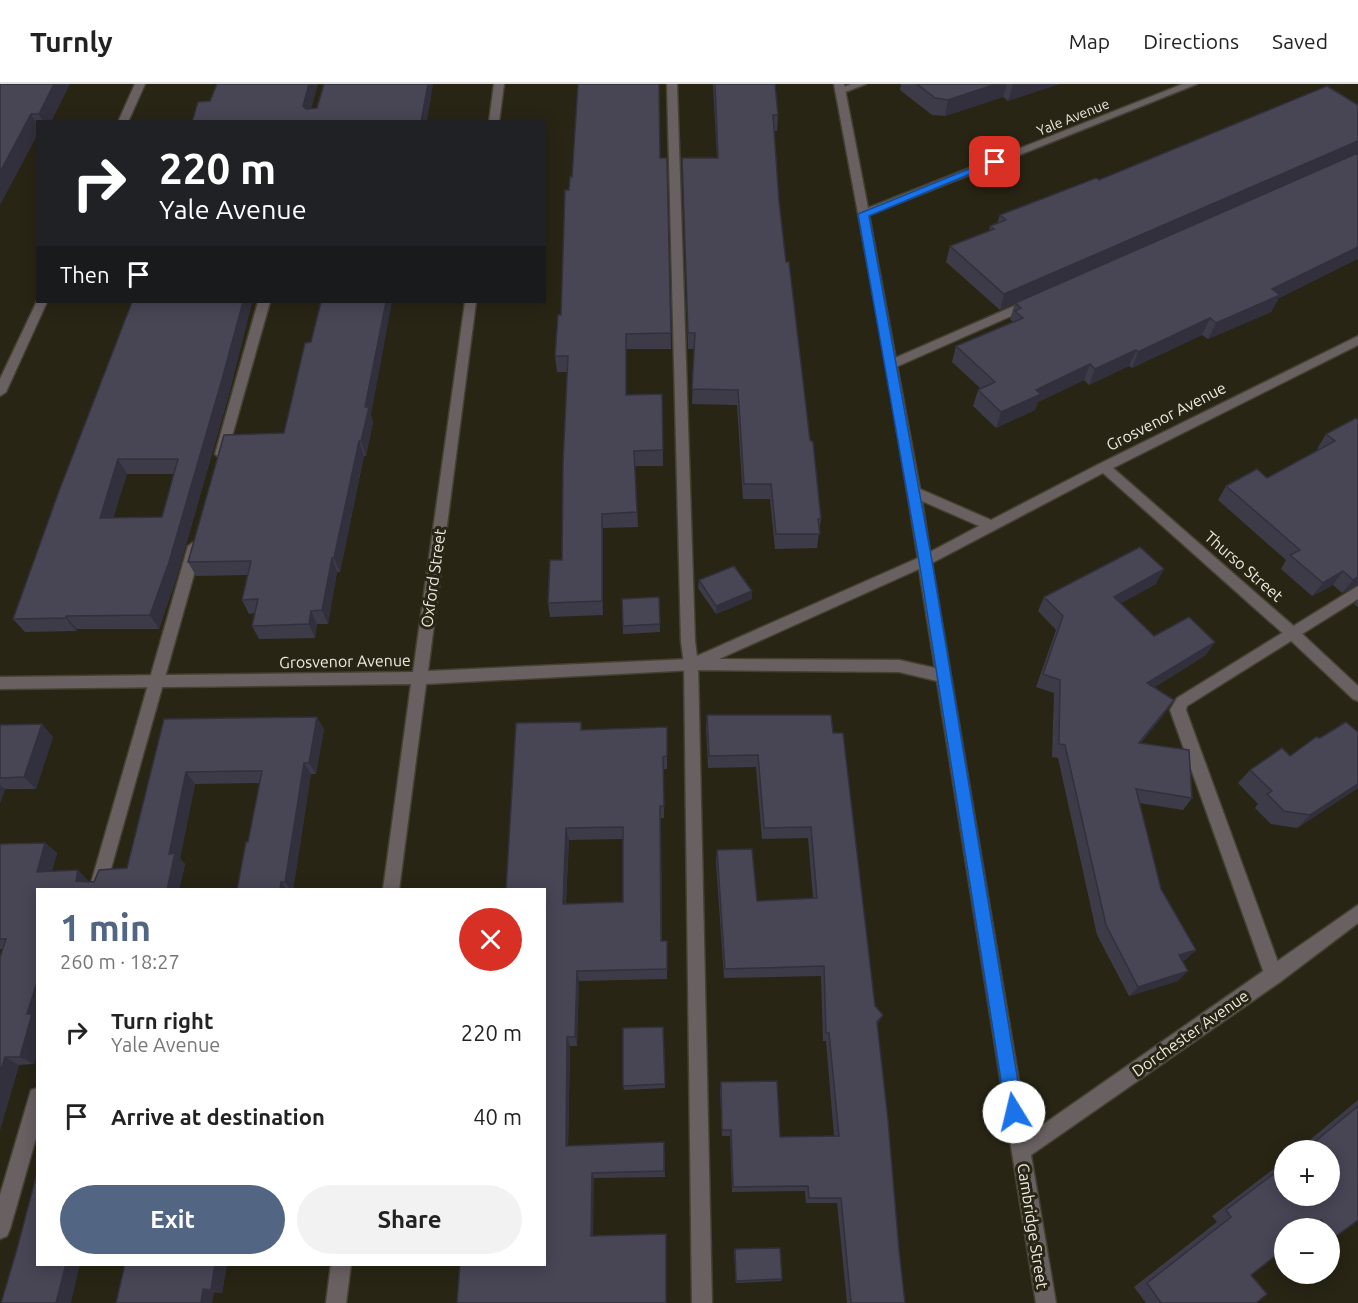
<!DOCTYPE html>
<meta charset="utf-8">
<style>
:root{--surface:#fff;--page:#f2f2f2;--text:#222;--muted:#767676;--line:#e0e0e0;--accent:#526684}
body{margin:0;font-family:Ubuntu,sans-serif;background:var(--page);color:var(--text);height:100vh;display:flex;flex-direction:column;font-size:22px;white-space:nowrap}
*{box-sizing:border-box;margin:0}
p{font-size:20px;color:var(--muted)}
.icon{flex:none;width:33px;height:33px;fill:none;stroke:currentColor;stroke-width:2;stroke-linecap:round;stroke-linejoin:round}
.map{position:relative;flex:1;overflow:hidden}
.drawer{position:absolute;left:36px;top:804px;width:510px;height:378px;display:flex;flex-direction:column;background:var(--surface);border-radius:0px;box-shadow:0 3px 15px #0003}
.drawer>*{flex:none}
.top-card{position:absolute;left:36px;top:36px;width:510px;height:183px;border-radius:0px;box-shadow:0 3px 15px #0003;background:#202124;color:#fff;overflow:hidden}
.controls{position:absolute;left:1274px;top:1056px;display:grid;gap:12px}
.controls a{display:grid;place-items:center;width:66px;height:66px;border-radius:50%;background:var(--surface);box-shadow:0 3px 15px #0003;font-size:30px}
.pin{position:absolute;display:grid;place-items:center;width:51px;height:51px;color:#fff;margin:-26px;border-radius:12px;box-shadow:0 3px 9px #0006}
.me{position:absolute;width:66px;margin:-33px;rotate:351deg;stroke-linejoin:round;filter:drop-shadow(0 0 4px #0008)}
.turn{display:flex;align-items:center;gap:21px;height:126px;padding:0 24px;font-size:27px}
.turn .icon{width:78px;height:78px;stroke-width:2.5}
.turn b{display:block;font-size:42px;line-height:51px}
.then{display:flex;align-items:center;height:57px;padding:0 24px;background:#0003;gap:12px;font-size:22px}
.round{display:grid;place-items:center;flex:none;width:63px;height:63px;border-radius:32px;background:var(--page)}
.head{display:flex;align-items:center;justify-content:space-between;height:102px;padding:0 24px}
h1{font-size:36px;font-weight:700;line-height:45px;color:var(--accent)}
.cta{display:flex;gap:12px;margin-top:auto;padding:12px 24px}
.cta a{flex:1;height:69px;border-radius:36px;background:var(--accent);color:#fff;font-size:24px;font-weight:700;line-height:69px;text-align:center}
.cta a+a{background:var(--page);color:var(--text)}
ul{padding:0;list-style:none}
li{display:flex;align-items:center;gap:18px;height:84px;padding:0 24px}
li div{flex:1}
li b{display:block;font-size:22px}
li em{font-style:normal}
header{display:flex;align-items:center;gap:36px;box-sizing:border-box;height:84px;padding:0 30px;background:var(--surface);border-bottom:2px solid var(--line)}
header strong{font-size:28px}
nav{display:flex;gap:33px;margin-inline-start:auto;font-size:21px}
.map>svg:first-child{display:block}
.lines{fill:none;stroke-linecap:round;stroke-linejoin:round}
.service-casing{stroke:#444131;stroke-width:3}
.minor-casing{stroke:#444131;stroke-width:3}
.service{fill:#696061;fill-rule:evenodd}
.minor{fill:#696061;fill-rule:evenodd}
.wall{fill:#3e3b49;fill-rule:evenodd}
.shaded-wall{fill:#32303c}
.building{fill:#484555;stroke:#32303c;stroke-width:1.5;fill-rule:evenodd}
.route{fill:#1a73e8;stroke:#114b97;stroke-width:1.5}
.labels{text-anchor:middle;stroke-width:6;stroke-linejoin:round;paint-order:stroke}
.far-street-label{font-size:14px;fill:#edebe0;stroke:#282515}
.street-label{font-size:16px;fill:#edebe0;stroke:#282515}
</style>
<header>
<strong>Turnly</strong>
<nav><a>Map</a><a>Directions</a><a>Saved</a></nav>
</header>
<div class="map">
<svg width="1358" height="1219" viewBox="0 0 1358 1219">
<rect width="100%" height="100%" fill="#282515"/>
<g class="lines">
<g class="service-casing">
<path id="service" d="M 667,0 L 677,0 L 695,557 L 698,581 L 712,1219 L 692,1219 L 684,581 L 681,557 Z
M 851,0 L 866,0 L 840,10 L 835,7 Z
M 1032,214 L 1036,215 L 1036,221 L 896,283 L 892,284 L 886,280 L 888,277 Z
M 258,218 L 270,218 L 227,370 L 221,375 L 215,370 Z
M 195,457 L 202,462 L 105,806 L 89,806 L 188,462 Z
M 1358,502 L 1358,515 L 1187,622 L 1186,626 L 1283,892 L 1280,898 L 1274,901 L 1268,898 L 1265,892 L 1170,626 L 1177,614 Z
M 38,1004 L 38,1047 L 10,1145 L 7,1152 L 0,1155 L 0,1111 L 29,1013 L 31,1006 Z"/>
</g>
<g class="minor-casing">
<path id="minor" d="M 135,0 L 145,0 L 128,38 L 118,38 Z
M 494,0 L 504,0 L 499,38 L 489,38 Z
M 834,0 L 844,0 L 868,124 L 1183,0 L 1197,0 L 869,131 L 920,405 L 991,436 L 1099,380 L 1358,252 L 1358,261 L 1113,384 L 1297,545 L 1358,602 L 1358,617 L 1353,615 L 1287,553 L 1103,389 L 932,479 L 1028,1051 L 1358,821 L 1358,839 L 1280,898 L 1031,1071 L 1056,1219 L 1036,1219 L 937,597 L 899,588 L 694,586 L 426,600 L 399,806 L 383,806 L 411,600 L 0,605 L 0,593 L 413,588 L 465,218 L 476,218 L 428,587 L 690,575 L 918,474 L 886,280 ZM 922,417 L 979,442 L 930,468 ZM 919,485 L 935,584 L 899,576 L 719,575 Z
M 38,215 L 38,218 L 47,218 L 6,308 L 0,312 L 0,295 Z
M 331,1180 L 351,1180 L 346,1219 L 326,1219 Z"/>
</g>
<use href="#service" class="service"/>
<use href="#minor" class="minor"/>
</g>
<path class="wall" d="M 0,0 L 51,38 L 38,38 L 38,50 Z
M 713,0 L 775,0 L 778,31 L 777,47 L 774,47 L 779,117 L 786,178 L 821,435 L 817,464 L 775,465 L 770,415 L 743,415 L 737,321 L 692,320 L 694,265 L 688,265 L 682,74 L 717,74 Z
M 901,0 L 1059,0 L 1008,17 L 1003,13 L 945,32 L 932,31 L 900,6 Z
M 1358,21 L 1358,176 L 1357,175 L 1279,214 L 1271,228 L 1208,255 L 1202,251 L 1132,284 L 1129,282 L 1089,301 L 1084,296 L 1038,318 L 1035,326 L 996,344 L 973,322 L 978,306 L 980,304 L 952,278 L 956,262 L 1012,238 L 1012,237 L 1010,235 L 1015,219 L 1000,226 L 946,178 L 950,162 L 989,147 L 990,142 L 997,139 L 1000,131 L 1099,96 Z
M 660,74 L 667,74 L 671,265 L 626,265 L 626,311 L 662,310 L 663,382 L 635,382 L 638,443 L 603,444 L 603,531 L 550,533 L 548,519 L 562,476 L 568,288 L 557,288 L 555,272 L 561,231 L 569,106 Z
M 252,218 L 228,314 L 177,492 L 159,545 L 77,545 L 76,547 L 25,548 L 13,535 L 59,407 ZM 127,390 L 174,390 L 162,433 L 113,433 Z
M 311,258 L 371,331 L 373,338 L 366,372 L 364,372 L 340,488 L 337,488 L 328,540 L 317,540 L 315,554 L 259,555 L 252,542 L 255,529 L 249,530 L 242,516 L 247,491 L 196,492 L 188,478 L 284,349 Z
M 1358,336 L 1358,501 L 1342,509 L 1333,501 L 1312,512 L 1281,485 L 1286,476 L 1218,416 L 1226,402 L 1267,394 L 1319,366 L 1317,365 L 1326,350 Z
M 699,496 L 752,507 L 752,515 L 716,530 L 698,504 Z
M 1156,500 L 1121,519 L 1154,552 L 1206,571 L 1153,604 L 1174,616 L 1165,629 L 1141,659 L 1192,714 L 1183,726 L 1139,719 L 1161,805 L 1196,866 L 1185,876 L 1182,877 L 1178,897 L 1129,912 L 1097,851 L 1058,674 L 1052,673 L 1054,609 L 1036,603 L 1056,546 L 1038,527 L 1044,513 Z
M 659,513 L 660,548 L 623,550 L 622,515 Z
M 1358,516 L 1358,523 L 1354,520 Z
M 707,631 L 833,649 L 875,922 L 883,931 L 877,941 L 899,1166 L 905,1219 L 847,1219 L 837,1119 L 806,1119 L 805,1107 L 732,1108 L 730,1052 L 722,1052 L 720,1006 L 721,998 L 780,1053 L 834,1052 L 826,957 L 823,957 L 821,892 L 724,894 L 716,778 L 717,766 L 757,817 L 813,814 L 808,754 L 762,755 L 756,683 L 708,684 L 706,644 Z
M 164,635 L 324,645 L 316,690 L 311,690 L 293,806 L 237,806 L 248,758 L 260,699 L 195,700 L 180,774 L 185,780 L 179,806 L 38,806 L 38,967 L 34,980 L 19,981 L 0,1046 L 0,873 L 3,865 L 0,865 L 0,760 L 45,759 L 57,769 L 52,787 L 89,797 L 89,798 L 94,798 L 127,784 Z
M 581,638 L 582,646 L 667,643 L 667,685 L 664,685 L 664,734 L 661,734 L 662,857 L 667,857 L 667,895 L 579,897 L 577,962 L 570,962 L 568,1062 L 664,1058 L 665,1093 L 594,1094 L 460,1180 ZM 623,755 L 623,818 L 566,820 L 569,756 Z
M 0,641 L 53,653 L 36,705 L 5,705 L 0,719 Z
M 1358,648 L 1358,704 L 1297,744 L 1271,740 L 1255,724 L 1258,720 L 1238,699 L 1250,686 L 1290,672 L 1320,654 Z
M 663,943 L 665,1004 L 624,1006 L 623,1002 Z
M 1358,1016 L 1358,1136 L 1335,1153 L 1329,1155 L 1329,1144 L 1284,1144 L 1251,1191 L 1256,1219 L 1146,1219 L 1134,1203 L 1217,1138 L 1212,1132 L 1280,1080 L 1284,1076 L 1284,1112 L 1329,1066 L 1284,1066 L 1284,1074 L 1283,1064 L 1298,1057 L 1306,1059 Z
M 735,1165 L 782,1195 L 781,1197 L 736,1199 L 734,1167 Z
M 125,1180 L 227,1180 L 222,1209 L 214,1208 L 212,1219 Z"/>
<path class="shaded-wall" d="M 54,0 L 70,0 L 51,38 L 43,38 L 39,30 Z
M 309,0 L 318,0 L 308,37 L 303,22 Z
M 428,0 L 433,0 L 427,38 L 421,38 Z
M 996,0 L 1007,0 L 1003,13 L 945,32 L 948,16 Z
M 1013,0 L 1059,0 L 1008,17 Z
M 31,30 L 38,42 L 38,50 L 0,121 L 0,88 Z
M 1358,57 L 1358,68 L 1357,70 L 1000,226 L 1004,210 Z
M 1358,163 L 1358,173 L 1357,175 L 1279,214 L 1271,228 L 1208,255 L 1216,239 L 1272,205 Z
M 243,218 L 254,218 L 252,218 L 228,314 L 177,492 L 159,545 L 150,531 Z
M 386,218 L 392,218 L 371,331 L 373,338 L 366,372 L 361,357 L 365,323 Z
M 1210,234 L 1202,251 L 1132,284 L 1138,268 Z
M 1136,266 L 1129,282 L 1089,301 L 1095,285 Z
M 1090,280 L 1084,296 L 1038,318 L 1035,326 L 996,344 L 1001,328 L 1036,306 Z
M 359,357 L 364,372 L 340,488 L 334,474 Z
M 118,375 L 127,390 L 109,448 L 100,434 Z
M 602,430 L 603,444 L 603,531 L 602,517 Z
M 332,474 L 337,488 L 328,540 L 322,526 Z
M 1164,485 L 1156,500 L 1107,527 L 1114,513 Z
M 1343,487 L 1333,501 L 1312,512 L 1323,499 Z
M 1358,493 L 1358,501 L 1342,509 L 1353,496 Z
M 752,507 L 752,515 L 716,530 L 716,522 Z
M 311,527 L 317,540 L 315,554 L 309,540 Z
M 66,532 L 77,545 L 76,547 L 66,534 Z
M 1215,558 L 1206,571 L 1139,613 L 1147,599 Z
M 1174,616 L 1165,629 L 1131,671 L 1139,659 Z
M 317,633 L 324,645 L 316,690 L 309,679 Z
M 42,640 L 53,653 L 36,705 L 24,693 Z
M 304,679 L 311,690 L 293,806 L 290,806 L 285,798 Z
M 186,688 L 195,700 L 180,774 L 185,780 L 179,806 L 167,806 L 169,770 Z
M 1358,700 L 1358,704 L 1297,744 L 1310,731 Z
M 0,701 L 5,705 L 0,719 Z
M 566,744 L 569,756 L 565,831 L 563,820 Z
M 45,759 L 57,769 L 49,798 L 37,788 Z
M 78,786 L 89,797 L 88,806 L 76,797 Z
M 281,798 L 287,806 L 280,806 Z
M 1196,866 L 1185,876 L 1169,881 L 1179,871 Z
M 577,887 L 579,897 L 577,962 L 575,953 Z
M 1188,887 L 1178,897 L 1129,912 L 1138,903 Z
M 38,895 L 38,967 L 34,980 L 20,973 L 27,930 Z
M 567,953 L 570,962 L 568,1069 L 566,1062 Z
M 5,973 L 19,981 L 0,1046 L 0,989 Z
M 592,1089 L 594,1094 L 593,1156 L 591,1152 Z
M 66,1180 L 80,1180 L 71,1219 L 56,1219 Z
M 215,1180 L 227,1180 L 222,1209 L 211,1206 Z
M 203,1205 L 214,1208 L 212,1219 L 201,1219 Z"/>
<path class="building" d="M 0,0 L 54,0 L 39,30 L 31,30 L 0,88 Z
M 217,0 L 309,0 L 303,22 L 306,25 L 317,24 L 324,0 L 428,0 L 421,38 L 192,38 L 198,18 L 210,17 Z
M 578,0 L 659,0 L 660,74 L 667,74 L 671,249 L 626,250 L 626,311 L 662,310 L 663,366 L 634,367 L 637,428 L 602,430 L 602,517 L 548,519 L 550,476 L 562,476 L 563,379 L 568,272 L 555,272 L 558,231 L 561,231 L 565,106 L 569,106 L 570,93 L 572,93 Z
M 715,0 L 775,0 L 778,31 L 773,31 L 779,117 L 786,178 L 789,178 L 810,356 L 813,358 L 821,435 L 818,435 L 820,450 L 776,450 L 771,400 L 744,400 L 738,306 L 692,305 L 695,249 L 688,249 L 682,74 L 718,74 Z
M 917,0 L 996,0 L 948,16 L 935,14 Z
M 1327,2 L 1358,21 L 1358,57 L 1004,210 L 950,162 L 994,145 L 990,142 L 1006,136 L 1000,131 L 1096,94 L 1099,96 Z
M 1358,69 L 1358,163 L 1272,205 L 1280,211 L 1216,239 L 1210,234 L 1138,268 L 1136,266 L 1095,285 L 1090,280 L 1036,306 L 1041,310 L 1001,328 L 978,306 L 995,298 L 956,262 L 1023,234 L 1015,227 L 1021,224 L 1015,219 Z
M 132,218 L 243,218 L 221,299 L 169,478 L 150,531 L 66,532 L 66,534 L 13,535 L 59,407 ZM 118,375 L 178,375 L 162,433 L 100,434 Z
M 321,218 L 386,218 L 365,323 L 369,323 L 361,357 L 359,357 L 334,474 L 332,474 L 322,526 L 311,527 L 309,540 L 252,542 L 258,515 L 242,516 L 251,477 L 188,478 L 224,351 L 284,349 L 305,259 L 311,258 Z
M 1356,334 L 1358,336 L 1358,493 L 1353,496 L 1343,487 L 1323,499 L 1290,471 L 1300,466 L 1226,402 L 1257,385 L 1267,394 L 1335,357 L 1326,350 Z
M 1140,463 L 1164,485 L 1114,513 L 1154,552 L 1189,533 L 1215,558 L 1147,599 L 1174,616 L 1139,659 L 1189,666 L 1192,714 L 1136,705 L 1161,805 L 1196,866 L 1179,871 L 1188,887 L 1138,903 L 1106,841 L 1065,661 L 1059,660 L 1060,596 L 1043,590 L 1063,532 L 1044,513 Z
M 734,482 L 752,507 L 716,522 L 699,496 Z
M 659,513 L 660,540 L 623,542 L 622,515 Z
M 707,631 L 831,631 L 833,649 L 843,649 L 875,922 L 883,931 L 877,938 L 888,1036 L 899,1166 L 905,1219 L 851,1219 L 841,1114 L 809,1114 L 808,1102 L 733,1103 L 731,1046 L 722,1046 L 721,998 L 777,997 L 780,1053 L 839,1052 L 829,949 L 826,949 L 824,882 L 725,885 L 717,766 L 752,765 L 757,817 L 817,814 L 811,743 L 764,744 L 758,671 L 709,672 Z
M 317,633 L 309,679 L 304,679 L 285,798 L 281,798 L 280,806 L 237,806 L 246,758 L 248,758 L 262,687 L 186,688 L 169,770 L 175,769 L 167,806 L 38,806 L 38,895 L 27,930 L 32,930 L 20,973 L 5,973 L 0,989 L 0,873 L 6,855 L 0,855 L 0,760 L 45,759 L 37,788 L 78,786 L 76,797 L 94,798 L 99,786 L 127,784 L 164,635 Z
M 581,638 L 581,646 L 667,643 L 667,672 L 663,673 L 664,722 L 660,722 L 661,857 L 667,857 L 667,885 L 577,887 L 575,953 L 567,953 L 566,1062 L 664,1058 L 664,1087 L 592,1089 L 591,1152 L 666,1150 L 666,1219 L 457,1219 L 460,1180 L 544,1180 L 544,806 L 506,806 L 516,639 ZM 623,743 L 623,818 L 563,820 L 566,744 Z
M 1346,638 L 1358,648 L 1358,700 L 1310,731 L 1284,727 L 1267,710 L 1272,707 L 1250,686 L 1282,664 L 1290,672 L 1316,653 L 1320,654 Z
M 42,640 L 24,693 L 0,694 L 0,641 Z
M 663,943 L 665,1000 L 623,1002 L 623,944 Z
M 1358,1022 L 1358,1136 L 1335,1153 L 1321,1136 L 1310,1144 L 1284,1144 L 1284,1165 L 1251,1191 L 1267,1210 L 1256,1219 L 1161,1219 L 1147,1199 L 1231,1133 L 1226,1126 L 1284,1082 L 1284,1112 L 1329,1112 L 1329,1066 L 1300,1066 L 1298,1057 L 1312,1060 Z
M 37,1089 L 38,1180 L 66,1180 L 56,1219 L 1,1219 L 17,1165 Z
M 780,1164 L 782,1195 L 736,1197 L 735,1165 Z
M 125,1180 L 215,1180 L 211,1206 L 203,1205 L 201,1219 L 116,1219 Z"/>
<path class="route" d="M 991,76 L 999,78 L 869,132 L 932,477 L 1023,1028 L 1020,1034 L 1014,1037 L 1008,1034 L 1006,1028 L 919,477 L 858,130 Z"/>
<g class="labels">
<g class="far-street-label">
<text transform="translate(1073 33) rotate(-22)" y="5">Yale Avenue</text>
</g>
<g class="street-label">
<text transform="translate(1166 332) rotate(-27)" y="6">Grosvenor Avenue</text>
<text transform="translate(1244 482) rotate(41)" y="6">Thurso Street</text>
<text transform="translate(433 494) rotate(-82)" y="6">Oxford Street</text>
<text transform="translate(345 577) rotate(-1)" y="6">Grosvenor Avenue</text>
<text transform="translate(1190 949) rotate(-35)" y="6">Dorchester Avenue</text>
<text transform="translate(1033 1142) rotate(81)" y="6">Cambridge Street</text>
</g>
</g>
</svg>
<div class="controls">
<a>+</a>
<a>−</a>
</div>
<div class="pin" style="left:995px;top:78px;background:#d93025"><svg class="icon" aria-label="arrive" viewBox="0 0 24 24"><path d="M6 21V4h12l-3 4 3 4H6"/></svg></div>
<svg class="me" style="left:1014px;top:1028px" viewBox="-20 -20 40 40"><circle r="19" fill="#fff"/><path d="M0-13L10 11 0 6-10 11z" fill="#1a73e8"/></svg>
<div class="top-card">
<div class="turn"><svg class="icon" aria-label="right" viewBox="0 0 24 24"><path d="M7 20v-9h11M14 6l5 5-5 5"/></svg><div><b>220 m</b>Yale Avenue</div></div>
<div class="then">Then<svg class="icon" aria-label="arrive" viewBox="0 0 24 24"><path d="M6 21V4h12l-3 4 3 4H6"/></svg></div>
</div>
<section class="drawer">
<div class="head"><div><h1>1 min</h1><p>260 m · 18:27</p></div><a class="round" style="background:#d93025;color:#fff"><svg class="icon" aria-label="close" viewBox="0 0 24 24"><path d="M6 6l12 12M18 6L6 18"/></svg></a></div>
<ul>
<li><svg class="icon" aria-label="right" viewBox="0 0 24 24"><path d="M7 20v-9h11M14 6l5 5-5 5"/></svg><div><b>Turn right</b><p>Yale Avenue</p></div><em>220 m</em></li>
<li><svg class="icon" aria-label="arrive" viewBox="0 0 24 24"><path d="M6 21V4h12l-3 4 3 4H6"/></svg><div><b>Arrive at destination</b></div><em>40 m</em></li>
</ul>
<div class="cta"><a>Exit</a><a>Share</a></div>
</section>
</div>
